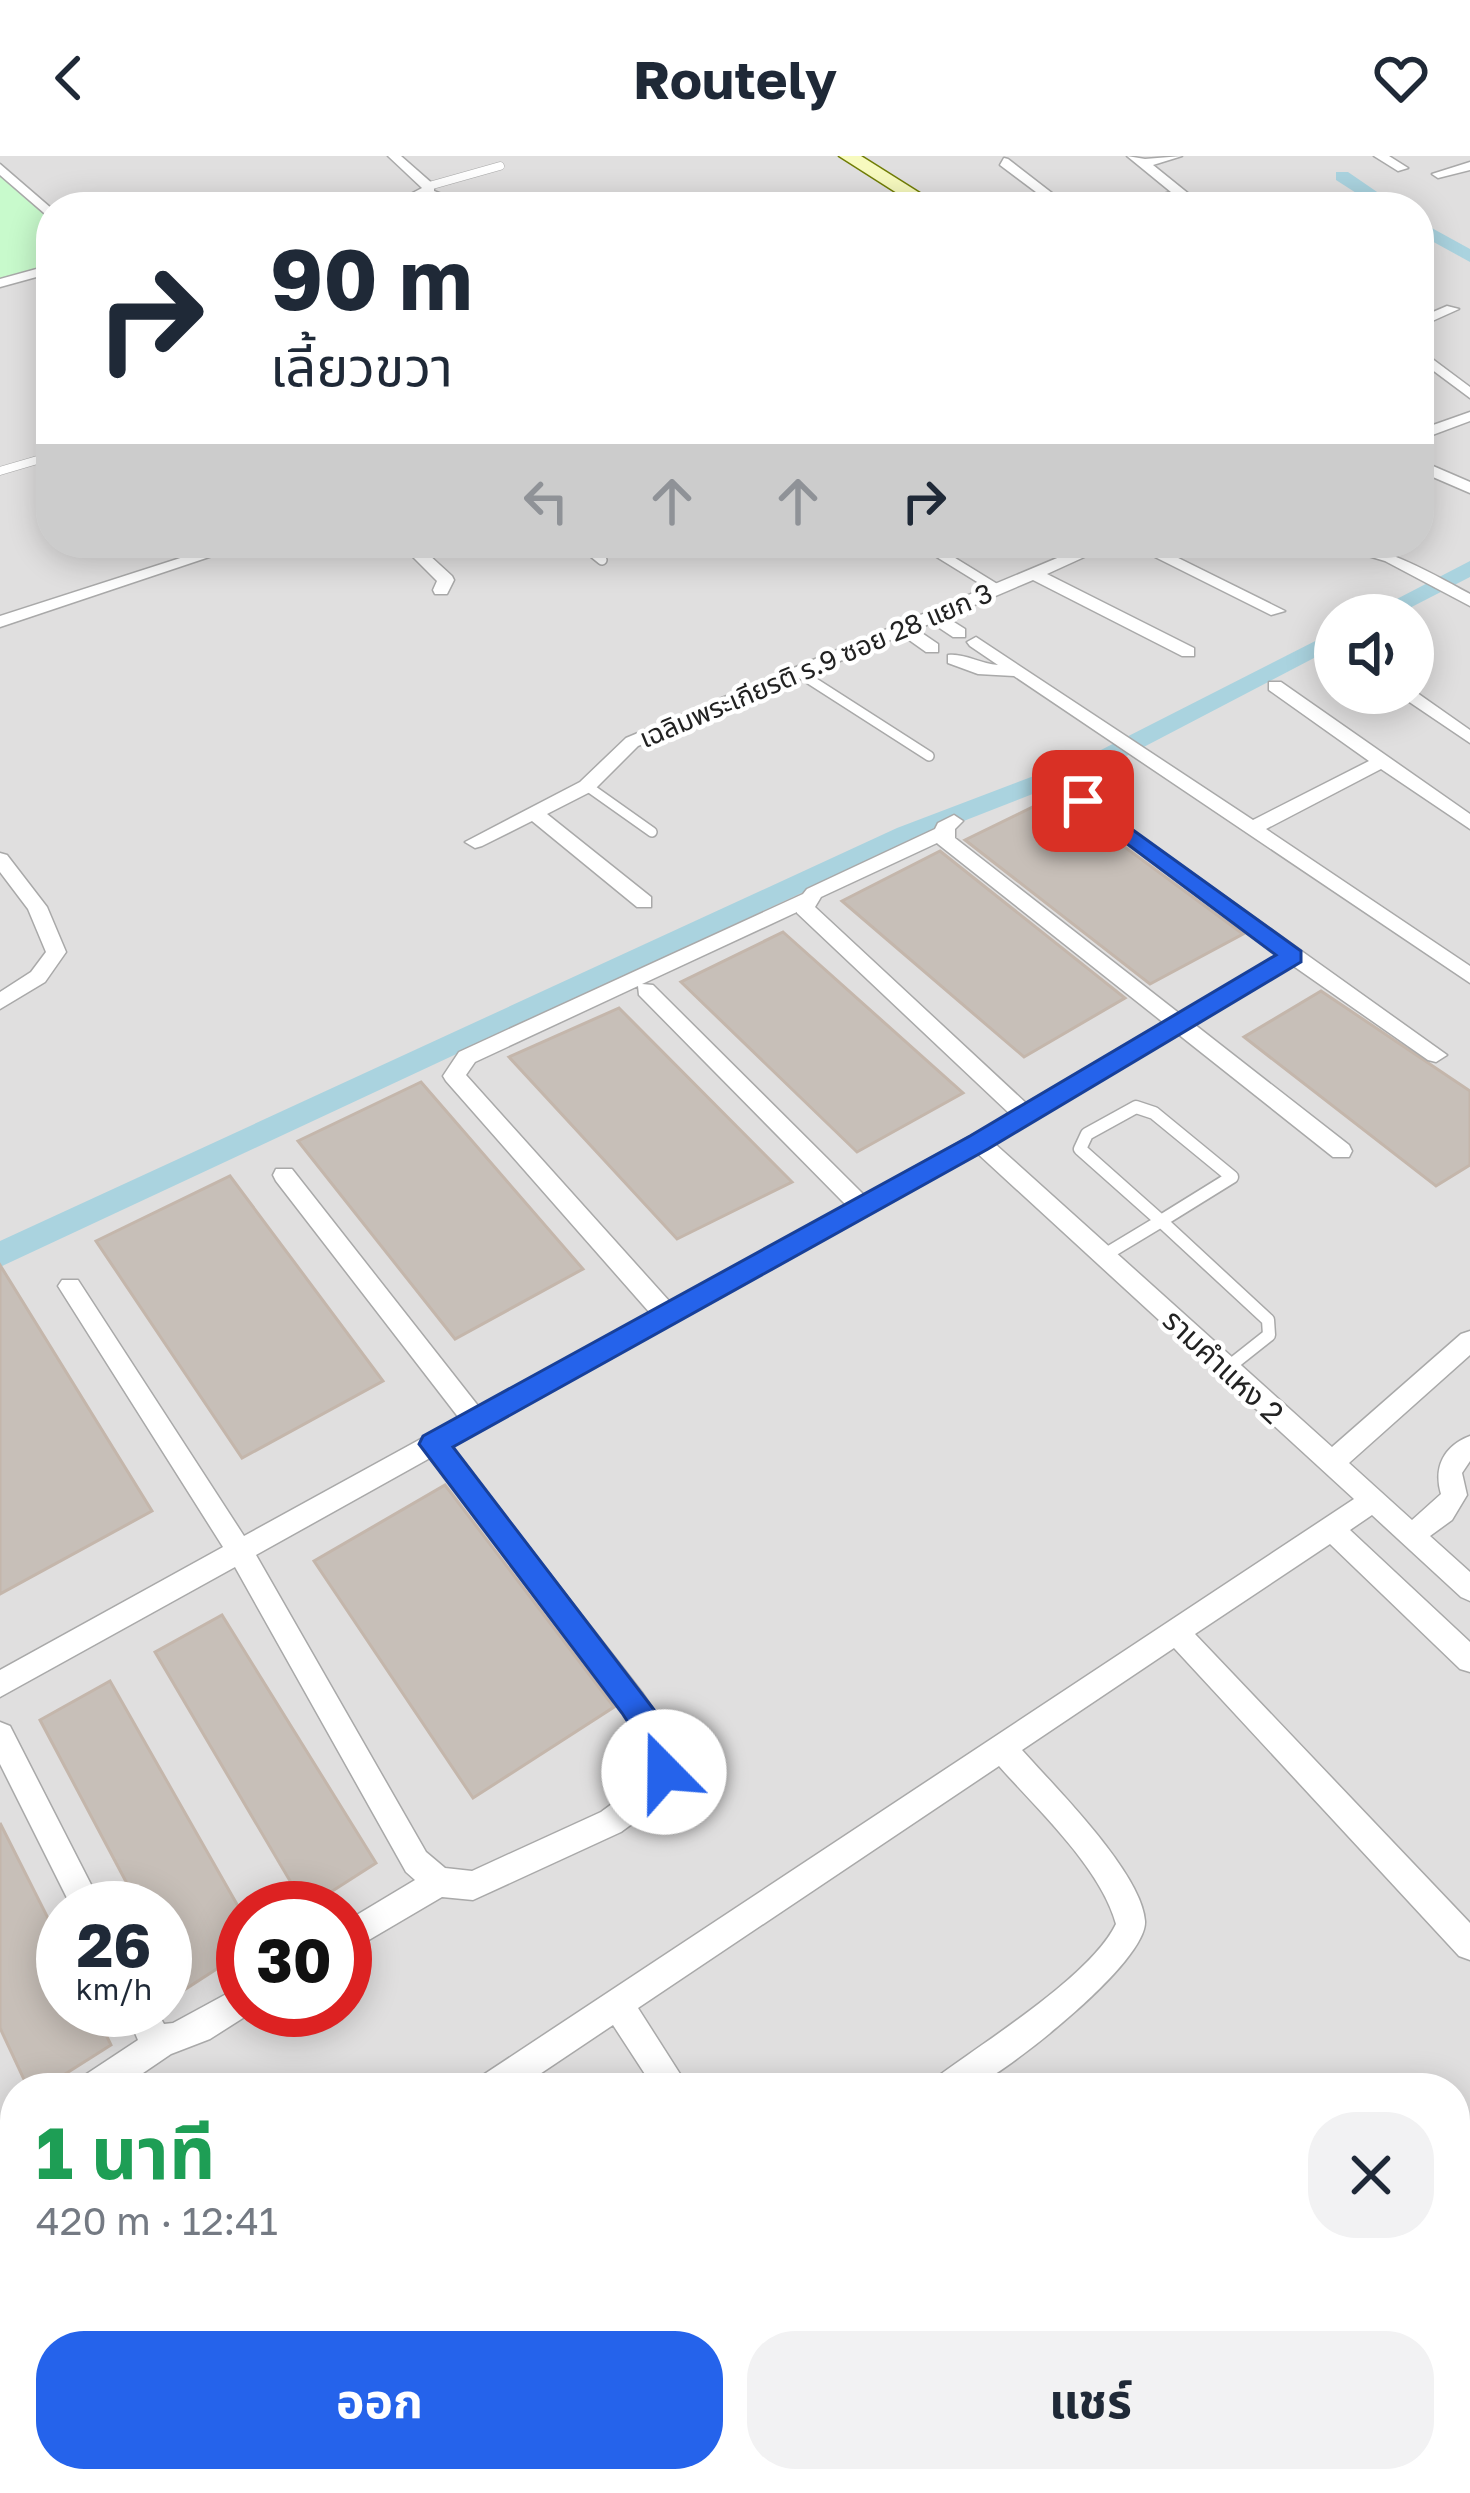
<!DOCTYPE html>
<html lang="th">
<meta charset="utf-8">
<style>
:root{--surface:#fff;--page:#f2f2f3;--text:#1f2937;--muted:#747a83;--accent:#2563eb}
body{margin:0;font-family:"Golos Text","Noto Sans Thai",sans-serif;background:var(--page);color:var(--text);height:100vh;display:flex;flex-direction:column;font-size:45px;white-space:nowrap}
*{box-sizing:border-box;margin:0}
p{font-size:39px;color:var(--muted)}
.icon{flex:none;width:66px;height:66px;fill:none;stroke:currentColor;stroke-width:2;stroke-linecap:round;stroke-linejoin:round}
.map{position:relative;flex:1;overflow:hidden}
.details{position:absolute;left:0px;top:1917px;width:1470px;height:420px;display:flex;flex-direction:column;background:var(--surface);border-radius:48px 48px 0 0;box-shadow:0 6px 30px #0003}
.details>*{flex:none}
.top-card{position:absolute;left:36px;top:36px;width:1398px;height:366px;border-radius:48px;box-shadow:0 6px 30px #0003;background:#fff;color:var(--text);overflow:hidden}
.tools{position:absolute;left:1314px;top:438px;display:grid;gap:24px}
.tools a{display:grid;place-items:center;width:120px;height:120px;border-radius:50%;background:var(--surface);box-shadow:0 6px 30px #0003;font-size:60px}
.speed{position:absolute;left:36px;top:1725px;display:flex;gap:24px;font-size:60px;font-weight:700;text-align:center}
.speed>*{display:grid;place-content:center;width:156px;height:156px;border-radius:50%;background:var(--surface);box-shadow:0 6px 30px #0003;line-height:1}
.speed small{font-size:30px;font-weight:400}
.speed .limit{border:18px solid #d22;background:#fff;color:#111}
.pin{position:absolute;display:grid;place-items:center;width:102px;height:102px;color:#fff;margin:-51px;border-radius:24px;box-shadow:0 6px 18px #0006}
.me{position:absolute;width:132px;margin:-66px;rotate:338deg;stroke-linejoin:round;filter:drop-shadow(0 0 9px #0008)}
.turn{display:flex;align-items:center;gap:42px;height:252px;padding:0 36px;font-size:54px}
.turn .icon{width:156px;height:156px;stroke-width:2.5}
.turn b{display:block;font-size:84px;line-height:102px}
.lanes{display:flex;align-items:center;height:114px;padding:0 36px;background:#0003;justify-content:center;gap:60px;direction:ltr}
.lanes .off{opacity:.35}
.round{display:grid;place-items:center;flex:none;width:126px;height:126px;border-radius:48px;background:var(--page)}
.head{display:flex;align-items:center;justify-content:space-between;height:204px;padding:0 36px}
h1{font-size:72px;font-weight:700;line-height:90px;color:#1e9e55}
.cta{display:flex;gap:24px;margin-top:auto;padding:24px 36px}
.cta a{flex:1;height:138px;border-radius:48px;background:var(--accent);color:#fff;font-size:48px;font-weight:700;line-height:138px;text-align:center}
.cta a+a{background:var(--page);color:var(--text)}
header{display:flex;justify-content:space-between;align-items:center;height:156px;padding:0 36px;background:var(--surface);font-size:54px;font-weight:700}
.map>svg:first-child{display:block}
.residential{fill:#e0dfdf;fill-rule:evenodd}
.park{fill:#c8facc}
.lines{fill:none;stroke-linecap:round;stroke-linejoin:round}
.canal{fill:#aad3df;fill-rule:evenodd}
.building{fill:#c7bfb8;stroke:#c4b6ab;stroke-width:3}
.lane-far3-casing{stroke:#a9a9a9;stroke-width:9}
.lane-far2-casing{stroke:#a9a9a9;stroke-width:12}
.lane-far1-casing{stroke:#a9a9a9;stroke-width:15}
.lane-casing{stroke:#a9a9a9;stroke-width:18}
.street-casing{stroke:#a9a9a9;stroke-width:3}
.secondary-casing{stroke:#707d05;stroke-width:3}
.lane-far3{stroke:#fff;stroke-width:8}
.lane-far2{stroke:#fff;stroke-width:9}
.lane-far1{stroke:#fff;stroke-width:12}
.lane{stroke:#fff;stroke-width:15}
.street{fill:#fff;fill-rule:evenodd}
.secondary{fill:#f7fabf;fill-rule:evenodd}
.route{fill:#2563eb;stroke:#184099;stroke-width:3}
.labels{text-anchor:middle;stroke-width:9;stroke-linejoin:round;paint-order:stroke}
.far-street-label{font-size:27px;fill:#222;stroke:#fff}
.street-label{font-size:30px;fill:#222;stroke:#fff}
</style>
<header><svg class="icon" aria-label="back" viewBox="0 0 24 24"><path d="M15 5l-7 7 7 7"/></svg>Routely<svg class="icon" aria-label="heart" viewBox="0 0 24 24"><path d="M12 20l-8-8c-3-5 5-10 8-4 3-6 11-1 8 4z"/></svg></header>
<div class="map">
<svg width="1470" height="2337" viewBox="0 0 1470 2337">
<rect width="100%" height="100%" fill="#f2efe9"/>
<path class="residential" d="M 0,0 L 1470,0 L 1470,2337 L 0,2337 ZM 51,51 L 1419,51 L 1419,387 L 51,387 ZM 1335,459 L 1413,459 L 1413,537 L 1335,537 ZM 63,1752 L 165,1752 L 165,1854 L 63,1854 ZM 243,1752 L 345,1752 L 345,1854 L 243,1854 ZM 15,1932 L 1455,1932 L 1455,2322 L 15,2322 Z"/>
<path class="park" d="M 0,14 L 51,61 L 51,109 L 0,123 Z"/>
<g class="lines">
<path class="canal" d="M 1336,16 L 1348,16 L 1399,51 L 1378,51 L 1336,24 Z
M 1419,65 L 1470,93 L 1470,106 L 1419,78 Z
M 1470,405 L 1470,421 L 1396,459 L 1366,459 Z
M 1335,475 L 1335,491 L 1115,606 L 915,684 L 0,1111 L 0,1085 L 897,672 L 1097,596 Z"/>
</g>
<path class="building" d="M 1057,639 L 1073,653 L 1243,778 L 1150,828 L 965,684 Z
M 940,695 L 1125,842 L 1024,901 L 842,745 Z
M 783,776 L 963,937 L 857,996 L 681,826 Z
M 1321,835 L 1470,935 L 1470,1009 L 1436,1030 L 1244,881 Z
M 619,852 L 792,1026 L 677,1083 L 509,901 Z
M 421,926 L 583,1113 L 455,1183 L 298,985 Z
M 230,1020 L 383,1225 L 242,1302 L 96,1085 Z
M 0,1109 L 152,1355 L 0,1438 Z
M 445,1329 L 614,1551 L 473,1642 L 314,1405 Z
M 222,1459 L 376,1707 L 306,1752 L 155,1496 Z
M 110,1525 L 243,1759 L 243,1796 L 184,1834 L 165,1798 L 165,1752 L 140,1752 L 40,1564 Z
M 0,1667 L 63,1792 L 63,1854 L 94,1854 L 111,1889 L 43,1932 L 28,1932 L 0,1872 Z"/>
<g class="lines">
<g class="lane-far3-casing">
<path id="lane-far3" d="M 429,30 L 500,10
M 890,51 L 923,44
M 0,315 L 51,300"/>
</g>
<g class="lane-far2-casing">
<path id="lane-far2" d="M 581,387 L 602,404
M 937,396 L 997,433
M 798,516 L 929,600
M 587,630 L 652,676"/>
</g>
<g class="lane-far1-casing">
<path id="lane-far1" d="M 1136,951 L 1154,957 L 1232,1021 L 1161,1065 L 1080,993 L 1087,978 Z
M 1103,1100 L 1161,1065 L 1268,1164 L 1269,1179 L 1226,1213"/>
</g>
<g class="lane-casing">
<path id="lane" d="M 1455,2290 L 1470,2308
M 1128,2322 L 1139,2337"/>
</g>
<g class="street-casing">
<path id="street" d="M 388,0 L 401,0 L 434,29 L 434,35 L 474,51 L 456,51 L 427,41 L 404,51 L 386,51 L 422,32 Z
M 1127,0 L 1145,3 L 1182,0 L 1153,9 L 1205,51 L 1191,51 L 1179,42 L 1135,51 L 1110,51 L 1171,36 Z
M 1374,0 L 1389,0 L 1408,12 L 1398,15 Z
M 1004,2 L 1008,3 L 1070,51 L 1056,51 L 1000,9 Z
M 1470,6 L 1470,14 L 1438,22 L 1432,18 Z
M 0,8 L 51,52 L 51,63 L 0,19 Z
M 51,109 L 51,117 L 0,131 L 0,123 Z
M 1447,150 L 1459,153 L 1419,171 L 1419,162 Z
M 1419,193 L 1470,231 L 1470,242 L 1419,204 Z
M 1470,256 L 1470,265 L 1419,284 L 1419,274 Z
M 1419,304 L 1470,326 L 1470,337 L 1419,315 Z
M 227,387 L 251,387 L 0,471 L 0,460 Z
M 399,387 L 416,387 L 452,420 L 454,424 L 447,438 L 435,438 L 433,434 L 437,425 Z
M 1093,387 L 1115,387 L 1047,418 L 1194,492 L 1194,500 L 1182,500 L 1033,424 L 946,461 L 965,473 L 965,481 L 953,481 L 932,467 L 916,473 L 938,488 L 938,496 L 926,496 L 902,479 L 638,590 L 594,634 L 547,658 L 651,741 L 651,751 L 637,751 L 532,665 L 482,690 L 475,692 L 465,686 L 580,626 L 626,582 Z
M 1127,387 L 1148,387 L 1285,455 L 1271,459 Z
M 1325,387 C 1381,387 1422,412 1470,438 L 1470,450 L 1385,405 Z
M 976,481 L 1253,664 L 1369,605 L 1269,534 L 1269,526 L 1281,526 L 1470,658 L 1470,673 L 1381,613 L 1266,673 L 1470,810 L 1470,827 L 1014,520 L 978,518 L 948,507 L 948,499 C 964,497 981,508 998,509 L 970,490 L 967,486 Z
M 1413,534 L 1470,574 L 1470,587 L 1396,537 Z
M 1083,639 L 1447,899 L 1436,906 L 1428,904 L 1292,809 L 1194,868 L 1349,989 L 1352,995 L 1349,1001 L 1333,1001 L 1178,878 L 994,987 L 1332,1291 L 1461,1178 L 1470,1175 L 1470,1199 L 1349,1307 L 1412,1364 L 1441,1338 C 1433,1311 1444,1290 1470,1280 L 1470,1305 L 1462,1317 L 1467,1339 L 1452,1364 L 1430,1380 L 1470,1416 L 1470,1445 L 1461,1441 L 1372,1359 L 1350,1374 L 1470,1486 L 1470,1516 L 1460,1513 L 1330,1388 L 1195,1478 L 1470,1767 L 1470,1804 L 1459,1800 L 1174,1492 L 1022,1594 C 1054,1630 1142,1717 1145,1765 C 1148,1805 1013,1911 977,1929 C 966,1935 946,1932 932,1932 L 937,1921 C 985,1885 1091,1820 1116,1768 C 1101,1712 1037,1653 999,1610 L 638,1852 L 689,1932 L 654,1932 L 613,1869 L 519,1932 L 475,1932 L 480,1921 L 1354,1343 L 977,997 L 451,1291 L 643,1538 L 670,1578 L 678,1616 L 659,1648 L 621,1676 L 473,1744 L 442,1741 L 345,1798 L 345,1766 L 415,1724 L 406,1716 L 235,1411 L 0,1541 L 0,1514 L 223,1391 L 58,1130 L 62,1124 L 78,1124 L 244,1380 L 459,1262 L 276,1025 L 273,1019 L 276,1013 L 292,1013 L 479,1251 L 650,1157 L 446,925 L 443,920 L 459,896 L 803,738 L 807,733 L 935,673 L 938,667 L 954,659 L 963,665 L 955,673 L 955,682 L 1180,858 L 1279,799 L 1076,649 L 1074,645 ZM 937,687 L 938,688 L 1164,867 L 1027,948 L 815,751 L 821,741 ZM 797,756 L 797,757 L 1010,958 L 864,1039 L 653,829 L 642,828 ZM 638,830 L 639,839 L 846,1049 L 670,1146 L 466,919 L 475,906 ZM 430,1302 L 623,1556 L 646,1591 L 649,1613 L 639,1628 L 601,1656 L 472,1715 L 445,1712 L 426,1696 L 256,1399 Z
M 0,697 L 7,699 L 47,751 L 66,796 L 45,826 L 0,853 L 0,836 L 31,816 L 46,796 L 28,753 L 0,716 Z
M 0,1566 L 10,1570 L 103,1752 L 72,1752 L 0,1608 Z
M 243,1829 L 243,1854 L 254,1855 L 210,1883 L 171,1898 L 121,1932 L 77,1932 L 82,1921 L 138,1884 L 125,1854 L 156,1854 L 164,1868 L 173,1867 Z
M 15,1967 L 15,2002 L 0,2009 L 0,1974 Z
M 15,2233 L 15,2271 L 0,2277 L 0,2239 Z
M 196,2322 L 233,2322 L 239,2337 L 203,2337 Z
M 412,2322 L 459,2322 L 450,2337 L 403,2337 Z"/>
</g>
<g class="secondary-casing">
<path id="secondary" d="M 839,0 L 861,0 L 942,51 L 919,51 Z"/>
</g>
<use href="#lane-far3" class="lane-far3"/>
<use href="#lane-far2" class="lane-far2"/>
<use href="#lane-far1" class="lane-far1"/>
<use href="#lane" class="lane"/>
<use href="#street" class="street"/>
<use href="#secondary" class="secondary"/>
</g>
<path class="route" d="M 1083,638 L 1301,795 L 1301,806 L 988,993 L 453,1291 L 671,1576 L 680,1616 L 676,1626 L 664,1631 L 653,1626 L 644,1591 L 622,1557 L 419,1288 L 423,1280 L 970,980 L 1276,799 L 1075,649 L 1075,640 Z"/>
<g class="labels">
<g class="far-street-label">
<text transform="translate(816 510) rotate(-23)" y="9">เฉลิมพระเกียรติ ร.9 ซอย 28 แยก 3</text>
</g>
<g class="street-label">
<text transform="translate(1223 1211) rotate(43)" y="10">รามคำแหง 2</text>
</g>
</g>
</svg>
<div class="tools">
<a><svg class="icon" aria-label="sound" viewBox="0 0 24 24"><path d="M4 9h4l5-4v14l-5-4H4zM17 9q2 3 0 6"/></svg></a>
</div>
<div class="speed"><div>26<small>km/h</small></div><div class="limit">30</div></div>
<div class="pin" style="left:1083px;top:645px;background:#d93025"><svg class="icon" aria-label="arrive" viewBox="0 0 24 24"><path d="M6 21V4h12l-3 4 3 4H6"/></svg></div>
<svg class="me" style="left:664px;top:1616px" viewBox="-20 -20 40 40"><circle r="19" fill="#fff"/><path d="M0-13L10 11 0 6-10 11z" fill="#2563eb"/></svg>
<div class="top-card">
<div class="turn"><svg class="icon" aria-label="right" viewBox="0 0 24 24"><path d="M7 20v-9h11M14 6l5 5-5 5"/></svg><div><b>90 m</b>เลี้ยวขวา</div></div>
<div class="lanes"><svg class="icon off" aria-label="left" viewBox="0 0 24 24"><path d="M17 20v-9H6M10 6l-5 5 5 5"/></svg><svg class="icon off" aria-label="ahead" viewBox="0 0 24 24"><path d="M12 20V5M6 11l6-6 6 6"/></svg><svg class="icon off" aria-label="ahead" viewBox="0 0 24 24"><path d="M12 20V5M6 11l6-6 6 6"/></svg><svg class="icon" aria-label="right" viewBox="0 0 24 24"><path d="M7 20v-9h11M14 6l5 5-5 5"/></svg></div>
</div>
<section class="details">
<div class="head"><div><h1>1 นาที</h1><p>420 m · 12:41</p></div><a class="round"><svg class="icon" aria-label="close" viewBox="0 0 24 24"><path d="M6 6l12 12M18 6L6 18"/></svg></a></div>
<div class="cta"><a>ออก</a><a>แชร์</a></div>
</section>
</div>
